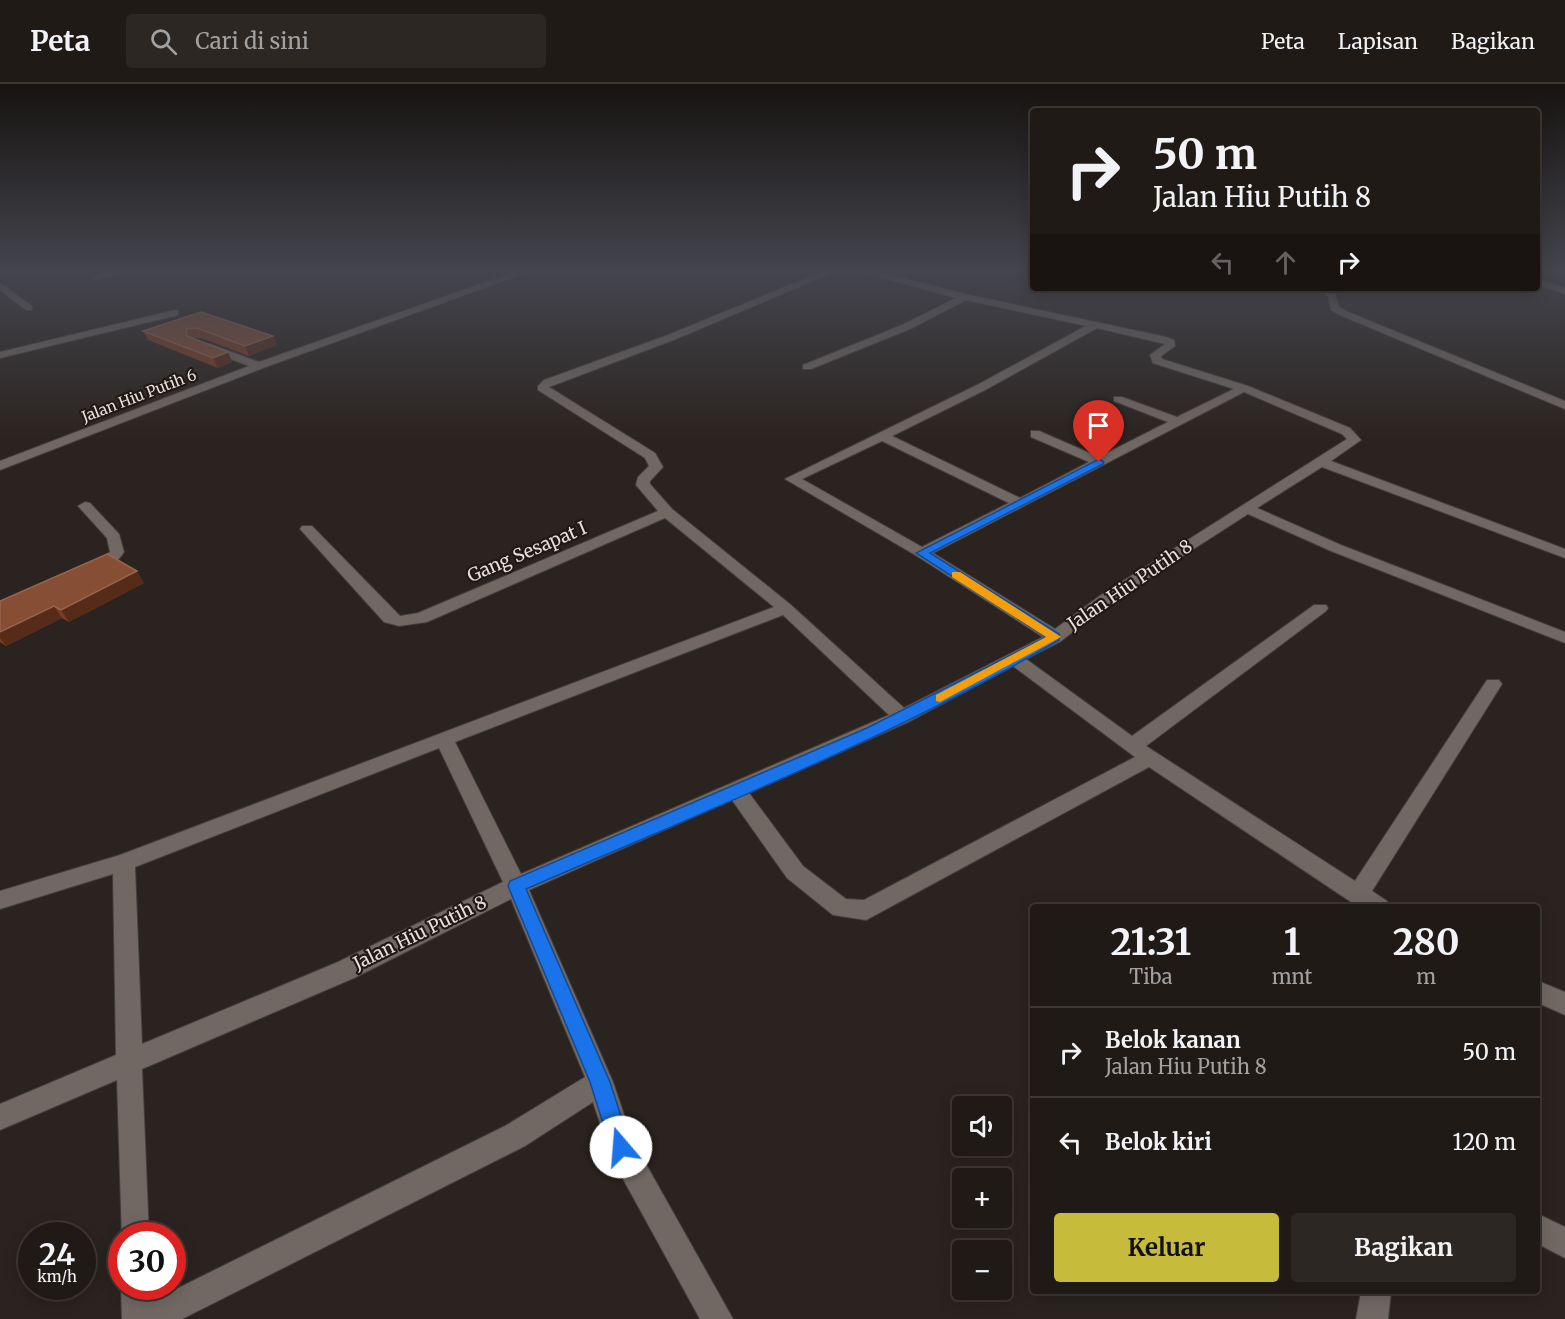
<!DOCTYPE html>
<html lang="id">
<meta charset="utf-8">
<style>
:root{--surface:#201a17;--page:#2d2724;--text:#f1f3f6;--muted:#a2a1a1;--line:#3d3836;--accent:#c7bb3b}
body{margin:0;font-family:Merriweather,serif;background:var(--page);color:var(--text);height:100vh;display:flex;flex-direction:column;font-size:22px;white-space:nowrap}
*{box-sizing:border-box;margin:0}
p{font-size:20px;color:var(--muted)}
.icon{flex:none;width:33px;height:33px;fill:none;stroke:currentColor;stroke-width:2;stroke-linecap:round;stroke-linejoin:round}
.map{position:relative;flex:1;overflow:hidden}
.drawer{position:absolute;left:1030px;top:820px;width:510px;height:390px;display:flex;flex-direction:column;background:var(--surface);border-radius:6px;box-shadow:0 3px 15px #0003,0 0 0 2px var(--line)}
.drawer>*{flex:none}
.guide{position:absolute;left:1030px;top:24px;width:510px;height:183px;border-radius:6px;box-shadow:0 3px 15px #0003,0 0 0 2px var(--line);background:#201a17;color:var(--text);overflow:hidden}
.buttons{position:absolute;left:952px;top:1012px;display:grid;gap:12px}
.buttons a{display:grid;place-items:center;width:60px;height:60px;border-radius:6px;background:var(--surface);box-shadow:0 3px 15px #0003,0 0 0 2px var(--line);font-size:30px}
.speed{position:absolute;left:18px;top:1138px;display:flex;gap:12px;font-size:30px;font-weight:700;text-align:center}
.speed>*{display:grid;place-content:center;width:78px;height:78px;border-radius:50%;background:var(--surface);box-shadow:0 3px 15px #0003,0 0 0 2px var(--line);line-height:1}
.speed small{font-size:15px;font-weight:400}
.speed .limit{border:9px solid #d22;background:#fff;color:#111}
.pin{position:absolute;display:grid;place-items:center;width:51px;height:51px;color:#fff;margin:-62px -26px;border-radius:50% 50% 50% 0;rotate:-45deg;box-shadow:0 0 6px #0007}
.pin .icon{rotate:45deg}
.me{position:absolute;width:66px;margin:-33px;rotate:342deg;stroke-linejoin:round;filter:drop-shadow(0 0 4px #0008)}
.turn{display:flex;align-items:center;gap:21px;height:126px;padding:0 24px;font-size:27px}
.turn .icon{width:78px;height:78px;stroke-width:2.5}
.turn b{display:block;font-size:42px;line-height:51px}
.lanes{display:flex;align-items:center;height:57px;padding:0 24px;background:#0003;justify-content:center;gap:30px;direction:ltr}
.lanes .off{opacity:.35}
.eta{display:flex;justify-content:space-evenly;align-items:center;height:102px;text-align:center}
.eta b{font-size:36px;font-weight:700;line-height:42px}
.cta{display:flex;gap:12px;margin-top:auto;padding:12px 24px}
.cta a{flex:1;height:69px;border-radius:6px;background:var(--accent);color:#111;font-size:24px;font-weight:700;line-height:69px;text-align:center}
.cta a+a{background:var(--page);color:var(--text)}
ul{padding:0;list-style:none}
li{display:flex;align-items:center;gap:18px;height:90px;padding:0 24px;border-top:2px solid var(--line)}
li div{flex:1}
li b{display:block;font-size:22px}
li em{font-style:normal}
header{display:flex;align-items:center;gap:36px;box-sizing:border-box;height:84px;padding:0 30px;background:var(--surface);border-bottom:2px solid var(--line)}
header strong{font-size:28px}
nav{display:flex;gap:33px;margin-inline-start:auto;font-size:21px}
.search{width:420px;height:54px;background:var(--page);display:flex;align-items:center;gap:15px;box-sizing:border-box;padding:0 21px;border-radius:6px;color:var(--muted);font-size:22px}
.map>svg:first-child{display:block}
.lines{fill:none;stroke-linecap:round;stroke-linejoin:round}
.minor-casing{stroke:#453f3c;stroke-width:2}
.minor{fill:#716864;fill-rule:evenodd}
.wall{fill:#7b3d21}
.shaded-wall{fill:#562b18}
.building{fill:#864f35;stroke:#956550;stroke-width:1.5}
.route{fill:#1a73e8;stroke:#114b97;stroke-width:1.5}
.slow{fill:#f59e0b}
.labels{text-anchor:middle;stroke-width:4.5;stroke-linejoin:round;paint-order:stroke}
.far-street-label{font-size:15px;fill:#e5dfdd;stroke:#211916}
.street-label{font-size:18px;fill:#e5dfdd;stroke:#211916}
</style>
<header>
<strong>Peta</strong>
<div class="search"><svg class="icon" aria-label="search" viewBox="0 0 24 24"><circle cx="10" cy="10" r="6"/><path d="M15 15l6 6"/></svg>Cari di sini</div>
<nav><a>Peta</a><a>Lapisan</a><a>Bagikan</a></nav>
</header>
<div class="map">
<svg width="1565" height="1235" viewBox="0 0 1565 1235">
<rect width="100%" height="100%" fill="#2a231f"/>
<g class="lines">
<g class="minor-casing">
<path id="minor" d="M 112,186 L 130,186 L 96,196 L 92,193 Z
M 520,186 L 534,186 L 263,284 L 0,386 L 0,377 L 249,282 L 202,264 L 202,260 L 210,260 L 259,278 Z
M 826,186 L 839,186 L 676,255 L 549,303 L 655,369 L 663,383 L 650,397 L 650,400 L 672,425 L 791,521 L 904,624 L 1043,553 L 917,472 L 785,395 L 979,300 L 1086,242 L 966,216 L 910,245 L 811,285 L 803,285 L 803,281 L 902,241 L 956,214 L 854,186 L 871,186 L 965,210 L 1166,253 L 1174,256 L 1175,262 L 1161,272 L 1162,275 L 1248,302 L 1350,344 L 1361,356 L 1331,377 L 1565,465 L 1565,474 L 1322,383 L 1257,424 L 1341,461 L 1565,548 L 1565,559 L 1331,467 L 1248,430 L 1113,517 L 1061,557 L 1026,575 L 1132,652 L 1314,521 L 1326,521 L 1328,524 L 1326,527 L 1146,662 L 1355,797 L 1487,596 L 1499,596 L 1502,600 L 1372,807 L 1387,817 L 1390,824 L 1360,824 L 1149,683 L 866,836 L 833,831 L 787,794 L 732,716 L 529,806 L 613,998 L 633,1057 L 733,1235 L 700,1235 L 611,1073 L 593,1018 L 525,1062 L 182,1235 L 122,1235 L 121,1203 L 122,1201 L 151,1203 L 152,1217 L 505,1042 L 585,993 L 511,815 L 354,894 L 142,985 L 149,1152 L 122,1152 L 122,1157 L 117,996 L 0,1046 L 0,1020 L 116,971 L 113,790 L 0,825 L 0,807 L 120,771 L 774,523 L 665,434 L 427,538 L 399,542 L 384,538 L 300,445 L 302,442 L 312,442 L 400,532 L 418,529 L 658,427 L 636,401 L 638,393 L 649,382 L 645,374 L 538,306 L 538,302 L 544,296 L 668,251 ZM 1097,244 L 1165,260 L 1150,271 L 1153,279 L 1234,305 L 1177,333 L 1122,313 L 1114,313 L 1114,317 L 1168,338 L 1099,373 L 1039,347 L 1031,347 L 1031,353 L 1089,378 L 1020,414 L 892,352 L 987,305 ZM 1244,308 L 1342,350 L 1347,355 L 1101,511 L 1055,545 L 933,469 ZM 882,357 L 1009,419 L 922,463 L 802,395 ZM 783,531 L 889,631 L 521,790 L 455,658 ZM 1013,582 L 1135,673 L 864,816 L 846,815 L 803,782 L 749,709 L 908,638 ZM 439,664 L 503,798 L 338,878 L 142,960 L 135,783 Z
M 1538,195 L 1565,204 L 1565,210 L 1538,201 Z
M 0,199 L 32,222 L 32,226 L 26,226 L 0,206 Z
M 1315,204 L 1327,204 L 1335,209 L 1339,223 L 1348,228 L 1565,317 L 1565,325 L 1342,232 L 1331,226 L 1328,212 Z
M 175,226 L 178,227 L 178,231 L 0,274 L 0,268 Z
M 85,418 L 90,419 L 119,450 L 124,468 C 117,479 102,492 88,488 L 85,485 L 88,482 L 110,468 L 107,454 L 78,422 Z
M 1538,897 L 1565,908 L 1565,931 L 1538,919 Z
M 1538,1130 L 1565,1143 L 1565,1174 L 1538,1160 Z
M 1361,1208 L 1391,1208 L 1388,1235 L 1356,1235 Z"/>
</g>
<use href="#minor" class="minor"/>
</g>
<path class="wall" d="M 201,228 L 273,252 L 276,261 L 249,272 L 201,254 L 192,254 L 228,268 L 232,278 L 218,284 L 148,256 L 143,247 Z
M 144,499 L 69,538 L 62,534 L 6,562 L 0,558 L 0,517 Z"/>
<path class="shaded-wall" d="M 273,252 L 276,261 L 249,272 L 245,262 Z
M 228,268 L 232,278 L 218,284 L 213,274 Z
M 137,487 L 144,499 L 69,538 L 61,526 Z
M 54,522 L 62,534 L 6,562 L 0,554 L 0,548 Z"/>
<path class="building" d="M 201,228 L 273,252 L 245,262 L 197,244 L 186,245 L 187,252 L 228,268 L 213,274 L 143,247 Z
M 107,470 L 137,487 L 61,526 L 54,522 L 0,548 L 0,517 Z"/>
<linearGradient id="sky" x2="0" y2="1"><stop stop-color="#171311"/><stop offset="0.52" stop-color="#44454d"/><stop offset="1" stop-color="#44454d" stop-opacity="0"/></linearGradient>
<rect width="1565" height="359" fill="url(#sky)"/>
<path class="route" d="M 1099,375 L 1104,378 L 1103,380 L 930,469 L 1059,550 L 1059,556 C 890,655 705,727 526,805 L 610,998 L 631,1063 L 628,1071 L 621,1074 L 613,1071 L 590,998 L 508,802 L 510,797 L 867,644 L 1046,553 L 916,469 Z"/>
<path class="slow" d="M 952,488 L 960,488 L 1061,553 L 940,618 L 936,617 L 936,611 L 1046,553 L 952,493 Z"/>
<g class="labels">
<g class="far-street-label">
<text transform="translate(139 312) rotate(-21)" y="5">Jalan Hiu Putih 6</text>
</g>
<g class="street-label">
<text transform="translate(527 468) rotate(-23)" y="6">Gang Sesapat I</text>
<text transform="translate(1130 501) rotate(-34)" y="6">Jalan Hiu Putih 8</text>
<text transform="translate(420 849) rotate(-26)" y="6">Jalan Hiu Putih 8</text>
</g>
</g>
</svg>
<div class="buttons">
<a><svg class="icon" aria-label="sound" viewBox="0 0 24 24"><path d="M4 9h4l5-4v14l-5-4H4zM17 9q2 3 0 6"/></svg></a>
<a>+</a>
<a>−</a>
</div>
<div class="speed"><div>24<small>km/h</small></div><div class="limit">30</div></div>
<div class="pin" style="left:1099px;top:378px;background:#d93025"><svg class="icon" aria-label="arrive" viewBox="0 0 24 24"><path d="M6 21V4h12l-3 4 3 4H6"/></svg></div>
<svg class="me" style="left:621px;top:1063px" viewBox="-20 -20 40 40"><circle r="19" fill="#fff"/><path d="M0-13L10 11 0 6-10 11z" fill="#1a73e8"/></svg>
<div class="guide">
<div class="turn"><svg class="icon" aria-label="right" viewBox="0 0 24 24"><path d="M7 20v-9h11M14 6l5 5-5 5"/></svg><div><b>50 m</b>Jalan Hiu Putih 8</div></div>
<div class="lanes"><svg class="icon off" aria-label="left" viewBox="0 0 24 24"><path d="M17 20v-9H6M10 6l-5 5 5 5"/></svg><svg class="icon off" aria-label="ahead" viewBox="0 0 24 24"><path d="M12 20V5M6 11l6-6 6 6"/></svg><svg class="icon" aria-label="right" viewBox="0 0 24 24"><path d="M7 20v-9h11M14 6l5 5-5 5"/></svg></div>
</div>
<section class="drawer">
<div class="eta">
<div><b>21:31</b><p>Tiba</p></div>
<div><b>1</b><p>mnt</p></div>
<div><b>280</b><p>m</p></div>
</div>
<ul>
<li><svg class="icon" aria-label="right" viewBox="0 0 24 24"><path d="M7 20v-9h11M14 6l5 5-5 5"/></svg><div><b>Belok kanan</b><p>Jalan Hiu Putih 8</p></div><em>50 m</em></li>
<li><svg class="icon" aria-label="left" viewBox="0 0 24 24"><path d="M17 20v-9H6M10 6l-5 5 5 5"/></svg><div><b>Belok kiri</b></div><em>120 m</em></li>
</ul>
<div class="cta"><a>Keluar</a><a>Bagikan</a></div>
</section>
</div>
